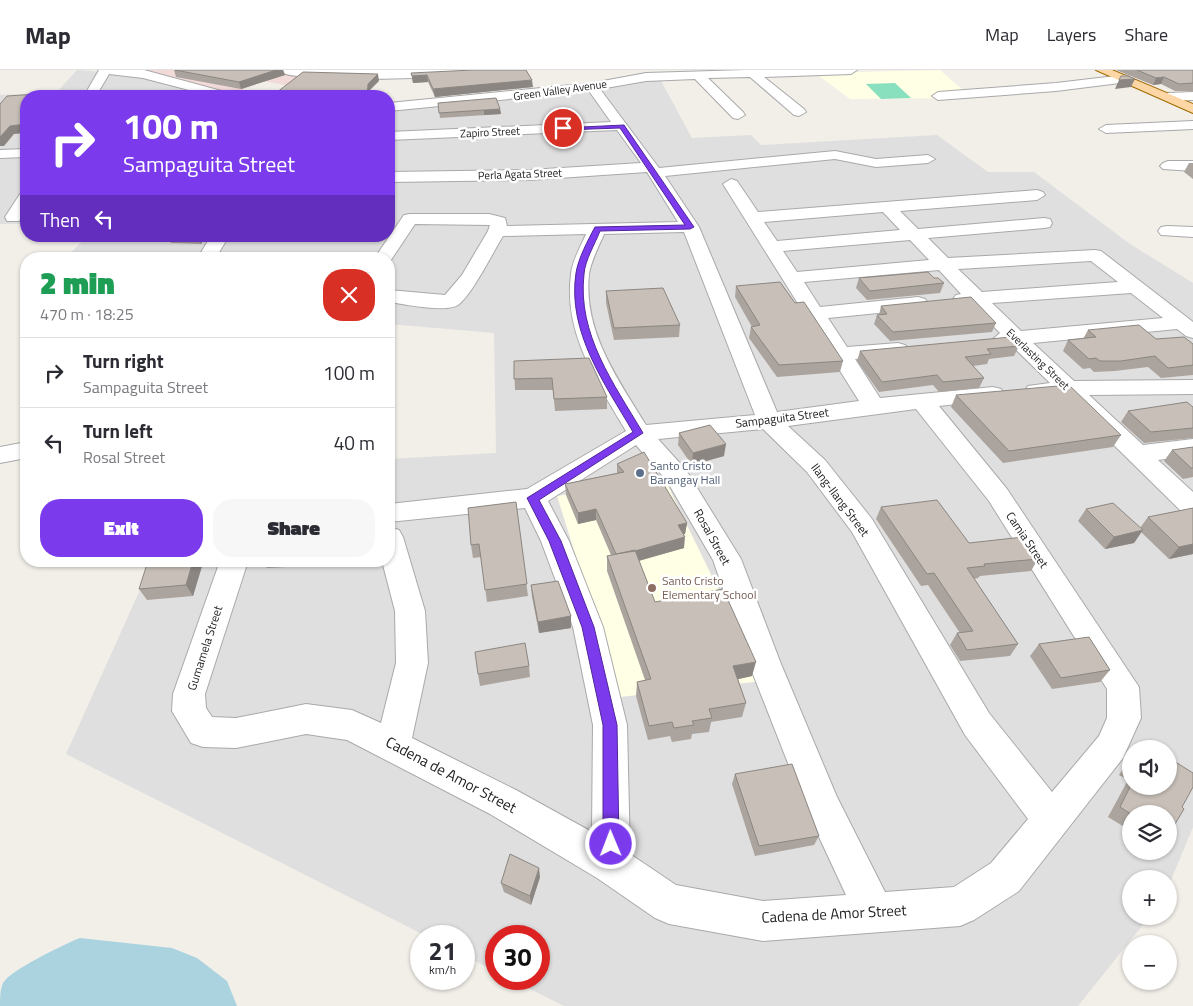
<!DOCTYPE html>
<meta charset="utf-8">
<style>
:root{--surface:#fff;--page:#f7f7f7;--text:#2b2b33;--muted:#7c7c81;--line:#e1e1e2;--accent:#7c3aed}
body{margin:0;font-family:"Titillium Web",sans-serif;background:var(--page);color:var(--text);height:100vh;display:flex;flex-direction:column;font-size:19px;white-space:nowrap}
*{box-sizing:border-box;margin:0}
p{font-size:16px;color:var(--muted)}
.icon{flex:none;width:28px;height:28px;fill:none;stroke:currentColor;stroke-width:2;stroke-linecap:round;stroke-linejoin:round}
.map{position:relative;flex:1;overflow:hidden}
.panel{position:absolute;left:20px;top:182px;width:375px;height:315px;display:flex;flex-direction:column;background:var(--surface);border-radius:20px;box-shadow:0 1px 4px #0004}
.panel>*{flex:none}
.top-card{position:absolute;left:20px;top:20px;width:375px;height:152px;border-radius:20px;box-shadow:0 1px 4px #0004;background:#7c3aed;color:#fff;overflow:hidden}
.controls{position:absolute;left:1122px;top:670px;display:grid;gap:10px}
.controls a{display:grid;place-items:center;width:55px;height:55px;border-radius:50%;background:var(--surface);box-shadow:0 1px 4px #0004;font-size:25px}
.speed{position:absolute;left:410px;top:855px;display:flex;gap:10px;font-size:25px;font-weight:700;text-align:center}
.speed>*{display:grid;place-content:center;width:65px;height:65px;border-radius:50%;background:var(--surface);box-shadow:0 1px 4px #0004;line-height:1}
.speed small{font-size:12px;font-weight:400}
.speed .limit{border:8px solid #d22;background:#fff;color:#111}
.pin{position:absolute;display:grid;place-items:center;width:42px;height:42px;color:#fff;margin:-21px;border:2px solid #fff;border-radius:50%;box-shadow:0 1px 5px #0007}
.me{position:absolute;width:55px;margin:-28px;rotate:359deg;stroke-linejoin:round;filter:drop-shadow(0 0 4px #0008)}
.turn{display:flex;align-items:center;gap:18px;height:105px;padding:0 20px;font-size:22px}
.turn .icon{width:65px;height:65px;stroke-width:2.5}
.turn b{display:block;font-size:35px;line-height:42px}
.then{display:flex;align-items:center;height:48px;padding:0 20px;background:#0003;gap:10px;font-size:19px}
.round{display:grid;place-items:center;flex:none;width:52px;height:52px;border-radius:20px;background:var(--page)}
.overview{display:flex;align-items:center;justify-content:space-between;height:85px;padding:0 20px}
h1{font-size:30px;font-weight:800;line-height:38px;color:#1e9e55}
.cta{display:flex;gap:10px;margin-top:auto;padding:10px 20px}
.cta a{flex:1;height:58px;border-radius:20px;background:var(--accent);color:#fff;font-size:20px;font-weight:800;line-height:58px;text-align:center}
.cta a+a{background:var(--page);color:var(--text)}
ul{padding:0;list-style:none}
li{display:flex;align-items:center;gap:15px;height:70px;padding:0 20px;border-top:1px solid var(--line)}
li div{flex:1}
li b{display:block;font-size:19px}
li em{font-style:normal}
header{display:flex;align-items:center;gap:30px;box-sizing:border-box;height:70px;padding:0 25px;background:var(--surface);border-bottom:1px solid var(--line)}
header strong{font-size:24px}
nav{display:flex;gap:28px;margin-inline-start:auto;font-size:18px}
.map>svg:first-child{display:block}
.residential{fill:#e0dfdf;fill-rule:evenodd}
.commercial{fill:#f2dad9}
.education{fill:#ffffe5}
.pitch{fill:#88e0be}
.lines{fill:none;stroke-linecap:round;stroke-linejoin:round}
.river{fill:#aad3df;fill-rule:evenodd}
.minor-casing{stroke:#a9a9a9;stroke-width:2}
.major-casing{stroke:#a06b00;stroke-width:2}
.minor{fill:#fff;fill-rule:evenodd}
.major{fill:#fcd6a4;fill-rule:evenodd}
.wall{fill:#aba49e}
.shaded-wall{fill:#8b8681}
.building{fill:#c7bfb8;stroke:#8b8681}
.route{fill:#7c3aed;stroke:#51269a}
.service-dot{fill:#5c6f8a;stroke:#fff;stroke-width:2}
.education-dot{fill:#8d6e63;stroke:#fff;stroke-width:2}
.labels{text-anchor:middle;stroke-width:5;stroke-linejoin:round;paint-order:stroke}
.far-street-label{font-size:11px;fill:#222;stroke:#fff}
.street-label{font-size:12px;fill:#222;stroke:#fff}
.service-label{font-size:12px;fill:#4e5e75;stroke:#fff;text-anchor:start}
.education-label{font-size:12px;fill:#785e54;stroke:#fff;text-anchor:start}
.near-street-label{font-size:15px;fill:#222;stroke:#fff}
</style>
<header>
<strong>Map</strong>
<nav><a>Map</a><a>Layers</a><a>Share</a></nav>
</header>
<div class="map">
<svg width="1193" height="936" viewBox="0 0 1193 936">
<rect width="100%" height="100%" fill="#f2efe9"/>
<path class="residential" d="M 77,0 L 117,3 L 169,13 L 214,26 L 26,26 L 26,154 L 0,154 L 0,25 L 56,23 Z
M 660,9 L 692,68 L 751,65 L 761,75 L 937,65 L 988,102 L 1034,102 L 1130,174 L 1193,213 L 1193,757 L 1169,815 L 1169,809 L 1131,809 L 1131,846 L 1150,846 L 1078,936 L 564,936 L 510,909 L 539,909 L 539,866 L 496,866 L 496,902 L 464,885 L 464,866 L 426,866 L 66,684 L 153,491 L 389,491 L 389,389 L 496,383 L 494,263 L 389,254 L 389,189 L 64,189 L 88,166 L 389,166 L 389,39 L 498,31 L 580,22 L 631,12 ZM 1131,679 L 1169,679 L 1169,716 L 1131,716 ZM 1131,744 L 1169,744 L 1169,781 L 1131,781 Z"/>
<path class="commercial" d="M 143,0 L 277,0 L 315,4 L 290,16 L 263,11 L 232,24 Z"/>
<path class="education" d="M 940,0 L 972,28 L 850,29 L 815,3 Z
M 665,410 L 763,611 L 620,627 L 557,426 Z"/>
<path class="pitch" d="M 895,13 L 911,28 L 881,29 L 866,14 Z"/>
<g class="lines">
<path class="river" d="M 80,868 L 172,878 L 197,888 L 227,911 L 237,936 L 0,936 C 0,928 0,920 3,913 C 10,900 65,874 80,868 Z"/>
<g class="minor-casing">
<path id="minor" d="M 99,0 L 144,0 L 229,23 L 231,26 L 212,26 L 143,8 L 109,4 L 96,26 L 84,26 Z
M 277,0 L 507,0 L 501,4 C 471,6 291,16 277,0 Z
M 746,0 L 857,0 L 851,4 L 764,7 L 804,39 L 806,42 L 799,46 L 794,45 L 750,7 L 708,8 L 743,42 L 745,45 L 738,49 L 733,48 L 695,9 L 646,11 L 600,19 L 659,98 L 835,81 L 876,89 L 928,85 L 935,89 L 928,93 L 876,97 L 835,89 L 665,106 L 699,157 L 777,342 L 859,331 L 723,114 L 731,109 L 737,111 L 758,142 L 1037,120 L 1043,122 L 1045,125 L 1037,130 L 900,141 L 918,159 L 1044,148 L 1050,149 L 1052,153 L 1050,157 L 1044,158 L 928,168 L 948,188 L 1095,180 L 1101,181 L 1193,252 L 1193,268 L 1186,266 L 1177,259 L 1033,273 L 1074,311 L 1193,310 L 1193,324 L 1089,325 L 1143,375 L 1193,369 L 1193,385 L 1158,390 L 1193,422 L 1193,446 L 1184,444 L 1063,325 L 1036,328 L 1028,326 L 1025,321 L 1028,316 L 1050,313 L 1011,275 L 996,273 L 993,269 L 1000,263 L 972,234 L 956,233 L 953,229 L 956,225 L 961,224 L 939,200 L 804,212 L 820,237 L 918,227 L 925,229 L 928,233 L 925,237 L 918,239 L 828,248 L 847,277 L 898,273 L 905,275 L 909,279 L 905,283 L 855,289 L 880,328 L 993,317 L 1001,319 L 1004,324 L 1001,329 L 939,336 L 1007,419 L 1139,617 L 1141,648 L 1123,688 L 1019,821 L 974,850 L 960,856 L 763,871 L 669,854 L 655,848 L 597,808 L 490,744 L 347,670 L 306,664 L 236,678 L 203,677 L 191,673 L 172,641 L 173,624 L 220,491 L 248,491 L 205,624 L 206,638 L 212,647 L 236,648 L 306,634 L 352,640 L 381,653 L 396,593 L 395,541 L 382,491 L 389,491 L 389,457 L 399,460 L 403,467 L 425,541 L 428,593 L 412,668 L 516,720 L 592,762 L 593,655 L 573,557 L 541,471 L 525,438 L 389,452 L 389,434 L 527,419 L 626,361 C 597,312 563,263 571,204 C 572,191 581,176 586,164 L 503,166 C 493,182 472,225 458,235 C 447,243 403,234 389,232 L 389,220 L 445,225 L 462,205 L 488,161 L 490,155 L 415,154 L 389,193 L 389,189 L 374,189 L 404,145 L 410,144 L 489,144 L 505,148 L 507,156 L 678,152 L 647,102 L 529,110 L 389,112 L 389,102 L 529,100 L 641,93 L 617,60 L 389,70 L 389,62 L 611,52 L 589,21 L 389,41 L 389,33 L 592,13 L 646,3 ZM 883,142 L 900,160 L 777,171 L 764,152 ZM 684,162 L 755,345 L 646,355 C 617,308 583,261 589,204 C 591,191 599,176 604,164 ZM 910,170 L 929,190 L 797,202 L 783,181 ZM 1091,191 L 1118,212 L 982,222 L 958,199 ZM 1131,223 L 1163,248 L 1021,261 L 992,233 ZM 916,339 L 989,431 L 1107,619 L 1107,648 L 1099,666 L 1052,722 L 989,643 L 872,449 L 825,390 L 788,356 ZM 763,359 L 807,402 L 852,462 L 965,665 L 1028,749 L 991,793 L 954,817 L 885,822 L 837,727 L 781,594 L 741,489 L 686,400 L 658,369 ZM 636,375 L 667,411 L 713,490 L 749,594 L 806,739 L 846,825 L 763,831 L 676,815 L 630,784 L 627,655 L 603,557 L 569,471 L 548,431 Z
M 1124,5 L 1128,6 L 1130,9 L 1128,12 L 1056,21 L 938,30 L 932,26 L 938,22 L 1056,13 Z
M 1193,22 L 1193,30 L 1168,31 L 1162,27 L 1168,23 Z
M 1193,51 L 1193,59 L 1106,63 L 1099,59 L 1106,55 Z
M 26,79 L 26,87 L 0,88 L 0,80 Z
M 1168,91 L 1193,91 L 1193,101 L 1163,99 L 1160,96 L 1163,93 Z
M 26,122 C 27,134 26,141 19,151 L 7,151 L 5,147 L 20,124 Z
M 1167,156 L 1193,157 L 1193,167 L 1161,165 L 1158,161 L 1161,157 Z
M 211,166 L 229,166 L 215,189 L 197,189 Z
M 26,372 L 26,388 L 0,393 L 0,377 Z"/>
</g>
<g class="major-casing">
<path id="major" d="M 1096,0 L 1112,0 L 1193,34 L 1193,43 Z"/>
</g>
<use href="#minor" class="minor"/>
<use href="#major" class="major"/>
</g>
<path class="wall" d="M 174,0 L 283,0 L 285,5 L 241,19 L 176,7 Z
M 1116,0 L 1193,0 L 1193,21 L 1175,21 L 1161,14 L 1153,15 Z
M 411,3 L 533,17 L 435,27 L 428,12 L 413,13 Z
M 438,33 L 500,39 L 501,44 L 440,48 Z
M 389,67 L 391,67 L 393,75 L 392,97 L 389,97 Z
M 1189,93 L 1193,93 L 1193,109 L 1184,102 Z
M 168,166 L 205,166 L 201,174 L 171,173 Z
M 859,208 L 934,208 L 944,213 L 940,223 L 867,230 L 856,218 Z
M 736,216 L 795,233 L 843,291 L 840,302 L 777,307 L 749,268 L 751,257 L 752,257 L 735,227 Z
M 606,221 L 680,255 L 679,267 L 614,270 L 606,233 Z
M 881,236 L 996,253 L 992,262 L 890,271 L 874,254 L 877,245 L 879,245 Z
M 1088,260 L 1156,269 L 1193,274 L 1193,305 L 1161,308 L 1148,297 L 1115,301 L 1094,302 L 1090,298 L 1083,299 L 1063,281 L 1068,270 L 1083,269 Z
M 1019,276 L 1014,286 L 989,289 L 987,294 L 973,296 L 984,308 L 979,318 L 939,322 L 933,315 L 879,322 L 857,291 L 860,281 Z
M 514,291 L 607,327 L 607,339 L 555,341 L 553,320 L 515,320 Z
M 956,325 L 1121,365 L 1113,377 L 1003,393 L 951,337 Z
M 1193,337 L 1193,368 L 1144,373 L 1121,352 L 1128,341 Z
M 679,363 L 724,386 L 692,395 L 678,375 Z
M 1193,377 L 1193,407 L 1183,409 L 1164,391 L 1172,380 Z
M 617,394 L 687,453 L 685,464 L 684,464 L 684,478 L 639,491 L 655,532 L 752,606 L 738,609 L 746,633 L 742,647 L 711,652 L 709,662 L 692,664 L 691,669 L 672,672 L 670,666 L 648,670 L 636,626 L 637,612 L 645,610 L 607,501 L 607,486 L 611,485 L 596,450 L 578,454 L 566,425 L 565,414 L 617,403 Z
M 516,432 L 528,526 L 487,532 L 481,487 L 473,488 L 471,475 Z
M 881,437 L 969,473 L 1038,489 L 1031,501 L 980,506 L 978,508 L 974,509 L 1018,574 L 1010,586 L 960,591 L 950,575 L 957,563 L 960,563 L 928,515 L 921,516 L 876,449 Z
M 1086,439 L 1140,458 L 1148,447 L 1193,484 L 1169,489 L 1141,462 L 1134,473 L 1105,479 L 1078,451 Z
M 263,491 L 307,491 L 306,496 L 267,498 Z
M 202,496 L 193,526 L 147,530 L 139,519 Z
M 531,515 L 571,546 L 571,558 L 539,563 L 532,527 Z
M 1039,574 L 1110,600 L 1100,612 L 1052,619 L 1030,586 Z
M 529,596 L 530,607 L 480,616 L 478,604 Z
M 1131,687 L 1131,716 L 1182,737 L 1131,744 L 1131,761 L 1108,747 L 1128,710 L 1119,705 Z
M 735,704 L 819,766 L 814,775 L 755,786 L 732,714 Z
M 540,807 L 531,835 L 504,822 L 501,813 Z"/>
<path class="shaded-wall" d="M 275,0 L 283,0 L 285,5 L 241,19 L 239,12 Z
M 378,4 L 379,11 L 369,21 L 369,26 L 367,26 L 368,14 Z
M 427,5 L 428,12 L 413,13 L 412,6 Z
M 1164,7 L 1161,14 L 1153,15 L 1156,8 Z
M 1135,9 L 1131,17 L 1115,19 L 1119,10 Z
M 532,10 L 533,17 L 435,27 L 433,19 Z
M 500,39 L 501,44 L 484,45 L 484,40 Z
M 26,54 L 26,63 L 14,64 L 4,76 L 0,76 L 0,67 L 10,56 Z
M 391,67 L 393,75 L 392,97 L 391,89 Z
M 198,166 L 205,166 L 201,174 Z
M 726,374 L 724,386 L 692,395 L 693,383 Z
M 596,439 L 596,450 L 578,454 L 578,443 Z
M 687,453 L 685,464 L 677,466 L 678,455 Z
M 1143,460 L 1134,473 L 1105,479 L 1114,467 Z
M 685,467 L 684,478 L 616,497 L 617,486 Z
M 1193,474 L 1193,484 L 1169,489 L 1179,477 Z
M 193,491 L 200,491 L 202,496 L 193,526 L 186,515 Z
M 571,546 L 571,558 L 539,563 L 538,552 Z
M 756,592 L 752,606 L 730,611 L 733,596 Z
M 539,798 L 540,807 L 531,835 L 530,826 Z"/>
<path class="building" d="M 175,0 L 276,0 L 239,12 Z
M 473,0 L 526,0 L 532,10 L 433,19 L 427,5 L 412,6 L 411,3 Z
M 1137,0 L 1193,0 L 1193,13 L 1179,14 L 1164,7 L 1156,8 Z
M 303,2 L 378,4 L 368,14 L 367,26 L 272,26 Z
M 1121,6 L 1128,6 L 1135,9 L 1119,10 Z
M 68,22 L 65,26 L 26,26 L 26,54 L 10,56 L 0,67 L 0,34 L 7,26 Z
M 496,28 L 500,39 L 439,43 L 438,33 Z
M 389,67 L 391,67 L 391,89 L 389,89 Z
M 928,202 L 934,208 L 938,208 L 944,213 L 870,221 L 859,208 Z
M 780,212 L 795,233 L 804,232 L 843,291 L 779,295 L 751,257 L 760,255 L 736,216 Z
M 663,218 L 680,255 L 614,258 L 606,221 Z
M 971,227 L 996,253 L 893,262 L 877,245 L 887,244 L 881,236 Z
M 1139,255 L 1156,269 L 1184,267 L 1193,274 L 1193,295 L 1168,298 L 1155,286 L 1121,291 L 1100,291 L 1096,288 L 1089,289 L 1068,270 L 1096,267 L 1088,260 Z
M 1011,267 L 1019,276 L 987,279 L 991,284 L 965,287 L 984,308 L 943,312 L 937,305 L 882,312 L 860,281 Z
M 589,288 L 607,327 L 554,329 L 552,308 L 514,309 L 514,291 Z
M 1069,315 L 1121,365 L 1009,381 L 956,325 Z
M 1187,332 L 1193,337 L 1193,358 L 1151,362 L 1128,341 Z
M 710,355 L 726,374 L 693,383 L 679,363 Z
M 1193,377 L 1193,398 L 1191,398 L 1172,380 Z
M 644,382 L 687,453 L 678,455 L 685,467 L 635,481 L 616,484 L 596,439 L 578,443 L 565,414 L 624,402 L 617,394 Z
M 937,430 L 969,473 L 1023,467 L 1038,489 L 984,494 L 985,496 L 967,498 L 1018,574 L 967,580 L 957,563 L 973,561 L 934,503 L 927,504 L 881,437 Z
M 516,432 L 527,514 L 485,520 L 479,474 L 471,475 L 468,438 Z
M 1113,433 L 1143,460 L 1114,467 L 1086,439 Z
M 1193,438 L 1193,474 L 1179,477 L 1148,447 Z
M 635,480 L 655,532 L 723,519 L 756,592 L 733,596 L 746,633 L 709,639 L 712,648 L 692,651 L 694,655 L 674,658 L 672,652 L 649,656 L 637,612 L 651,609 L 607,486 Z
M 148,491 L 193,491 L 186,515 L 139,519 Z
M 558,511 L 571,546 L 538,552 L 531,515 Z
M 1089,567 L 1110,600 L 1061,608 L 1039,574 Z
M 525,573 L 529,596 L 478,604 L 475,582 Z
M 1144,673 L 1153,679 L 1141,679 Z
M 1169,688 L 1193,703 L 1193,717 L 1182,737 L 1184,739 L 1169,764 L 1169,744 L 1131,744 L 1120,737 L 1131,715 L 1131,716 L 1169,716 Z
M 792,694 L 819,766 L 759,776 L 735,704 Z
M 510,784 L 539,798 L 530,826 L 501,813 Z"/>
<path class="route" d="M 624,55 L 694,157 L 690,159 L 600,161 C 595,174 585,190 584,204 C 577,264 614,314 643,363 L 539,430 L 561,471 L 594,557 L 617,655 L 619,774 L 617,780 L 611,782 L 606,780 L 603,774 L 603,655 L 582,557 L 549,471 L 527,428 L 633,362 C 605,314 567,262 576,203 C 578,189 588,170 595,157 L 685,155 L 620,58 L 563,60 L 561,58 Z"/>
<circle class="service-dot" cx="640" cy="403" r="5"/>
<circle class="education-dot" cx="652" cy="518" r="5"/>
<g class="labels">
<g class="far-street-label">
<text transform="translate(560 20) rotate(-8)" y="4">Green Valley Avenue</text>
<text transform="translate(490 62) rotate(-3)" y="4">Zapiro Street</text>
<text transform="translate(520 104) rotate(-2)" y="4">Perla Agata Street</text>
<text transform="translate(1038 289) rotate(44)" y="4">Everlasting Street</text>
</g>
<g class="street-label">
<text transform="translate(782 348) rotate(-7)" y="4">Sampaguita Street</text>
<text transform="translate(840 430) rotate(53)" y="4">Ilang-Ilang Street</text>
<text transform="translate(712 467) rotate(61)" y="4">Rosal Street</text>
<text transform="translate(1027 470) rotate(56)" y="4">Camia Street</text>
<text transform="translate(205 578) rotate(-72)" y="4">Gumamela Street</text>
</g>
<g class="service-label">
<text x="650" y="400">Santo Cristo<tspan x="650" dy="14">Barangay Hall</tspan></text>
</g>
<g class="education-label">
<text x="662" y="515">Santo Cristo<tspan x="662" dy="14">Elementary School</tspan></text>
</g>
<g class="near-street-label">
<text transform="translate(451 705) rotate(28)" y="5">Cadena de Amor Street</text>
<text transform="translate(834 844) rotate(-3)" y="5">Cadena de Amor Street</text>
</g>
</g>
</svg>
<div class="controls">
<a><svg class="icon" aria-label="sound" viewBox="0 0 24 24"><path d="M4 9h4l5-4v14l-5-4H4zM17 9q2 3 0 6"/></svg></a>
<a><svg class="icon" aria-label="layers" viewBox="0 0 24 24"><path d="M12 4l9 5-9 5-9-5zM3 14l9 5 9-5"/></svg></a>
<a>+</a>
<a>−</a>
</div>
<div class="speed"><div>21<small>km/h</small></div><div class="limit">30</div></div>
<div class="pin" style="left:563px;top:58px;background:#d93025"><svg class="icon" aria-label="arrive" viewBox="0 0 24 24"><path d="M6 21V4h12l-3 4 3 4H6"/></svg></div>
<svg class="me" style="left:611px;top:774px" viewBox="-20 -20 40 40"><circle r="17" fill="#7c3aed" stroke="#fff" stroke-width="3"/><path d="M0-11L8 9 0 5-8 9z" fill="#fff"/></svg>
<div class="top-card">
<div class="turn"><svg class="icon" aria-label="right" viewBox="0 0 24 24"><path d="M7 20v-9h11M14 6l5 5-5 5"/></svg><div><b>100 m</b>Sampaguita Street</div></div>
<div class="then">Then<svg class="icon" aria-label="left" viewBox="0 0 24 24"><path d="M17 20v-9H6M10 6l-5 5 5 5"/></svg></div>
</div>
<section class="panel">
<div class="overview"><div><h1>2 min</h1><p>470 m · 18:25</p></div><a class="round" style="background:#d93025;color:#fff"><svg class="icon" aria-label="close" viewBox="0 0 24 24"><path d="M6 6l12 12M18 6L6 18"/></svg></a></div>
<ul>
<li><svg class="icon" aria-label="right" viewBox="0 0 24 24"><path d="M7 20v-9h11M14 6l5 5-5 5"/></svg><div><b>Turn right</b><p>Sampaguita Street</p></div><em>100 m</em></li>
<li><svg class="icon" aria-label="left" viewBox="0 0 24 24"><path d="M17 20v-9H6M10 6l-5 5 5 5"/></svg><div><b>Turn left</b><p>Rosal Street</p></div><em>40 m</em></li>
</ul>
<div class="cta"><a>Exit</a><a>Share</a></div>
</section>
</div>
